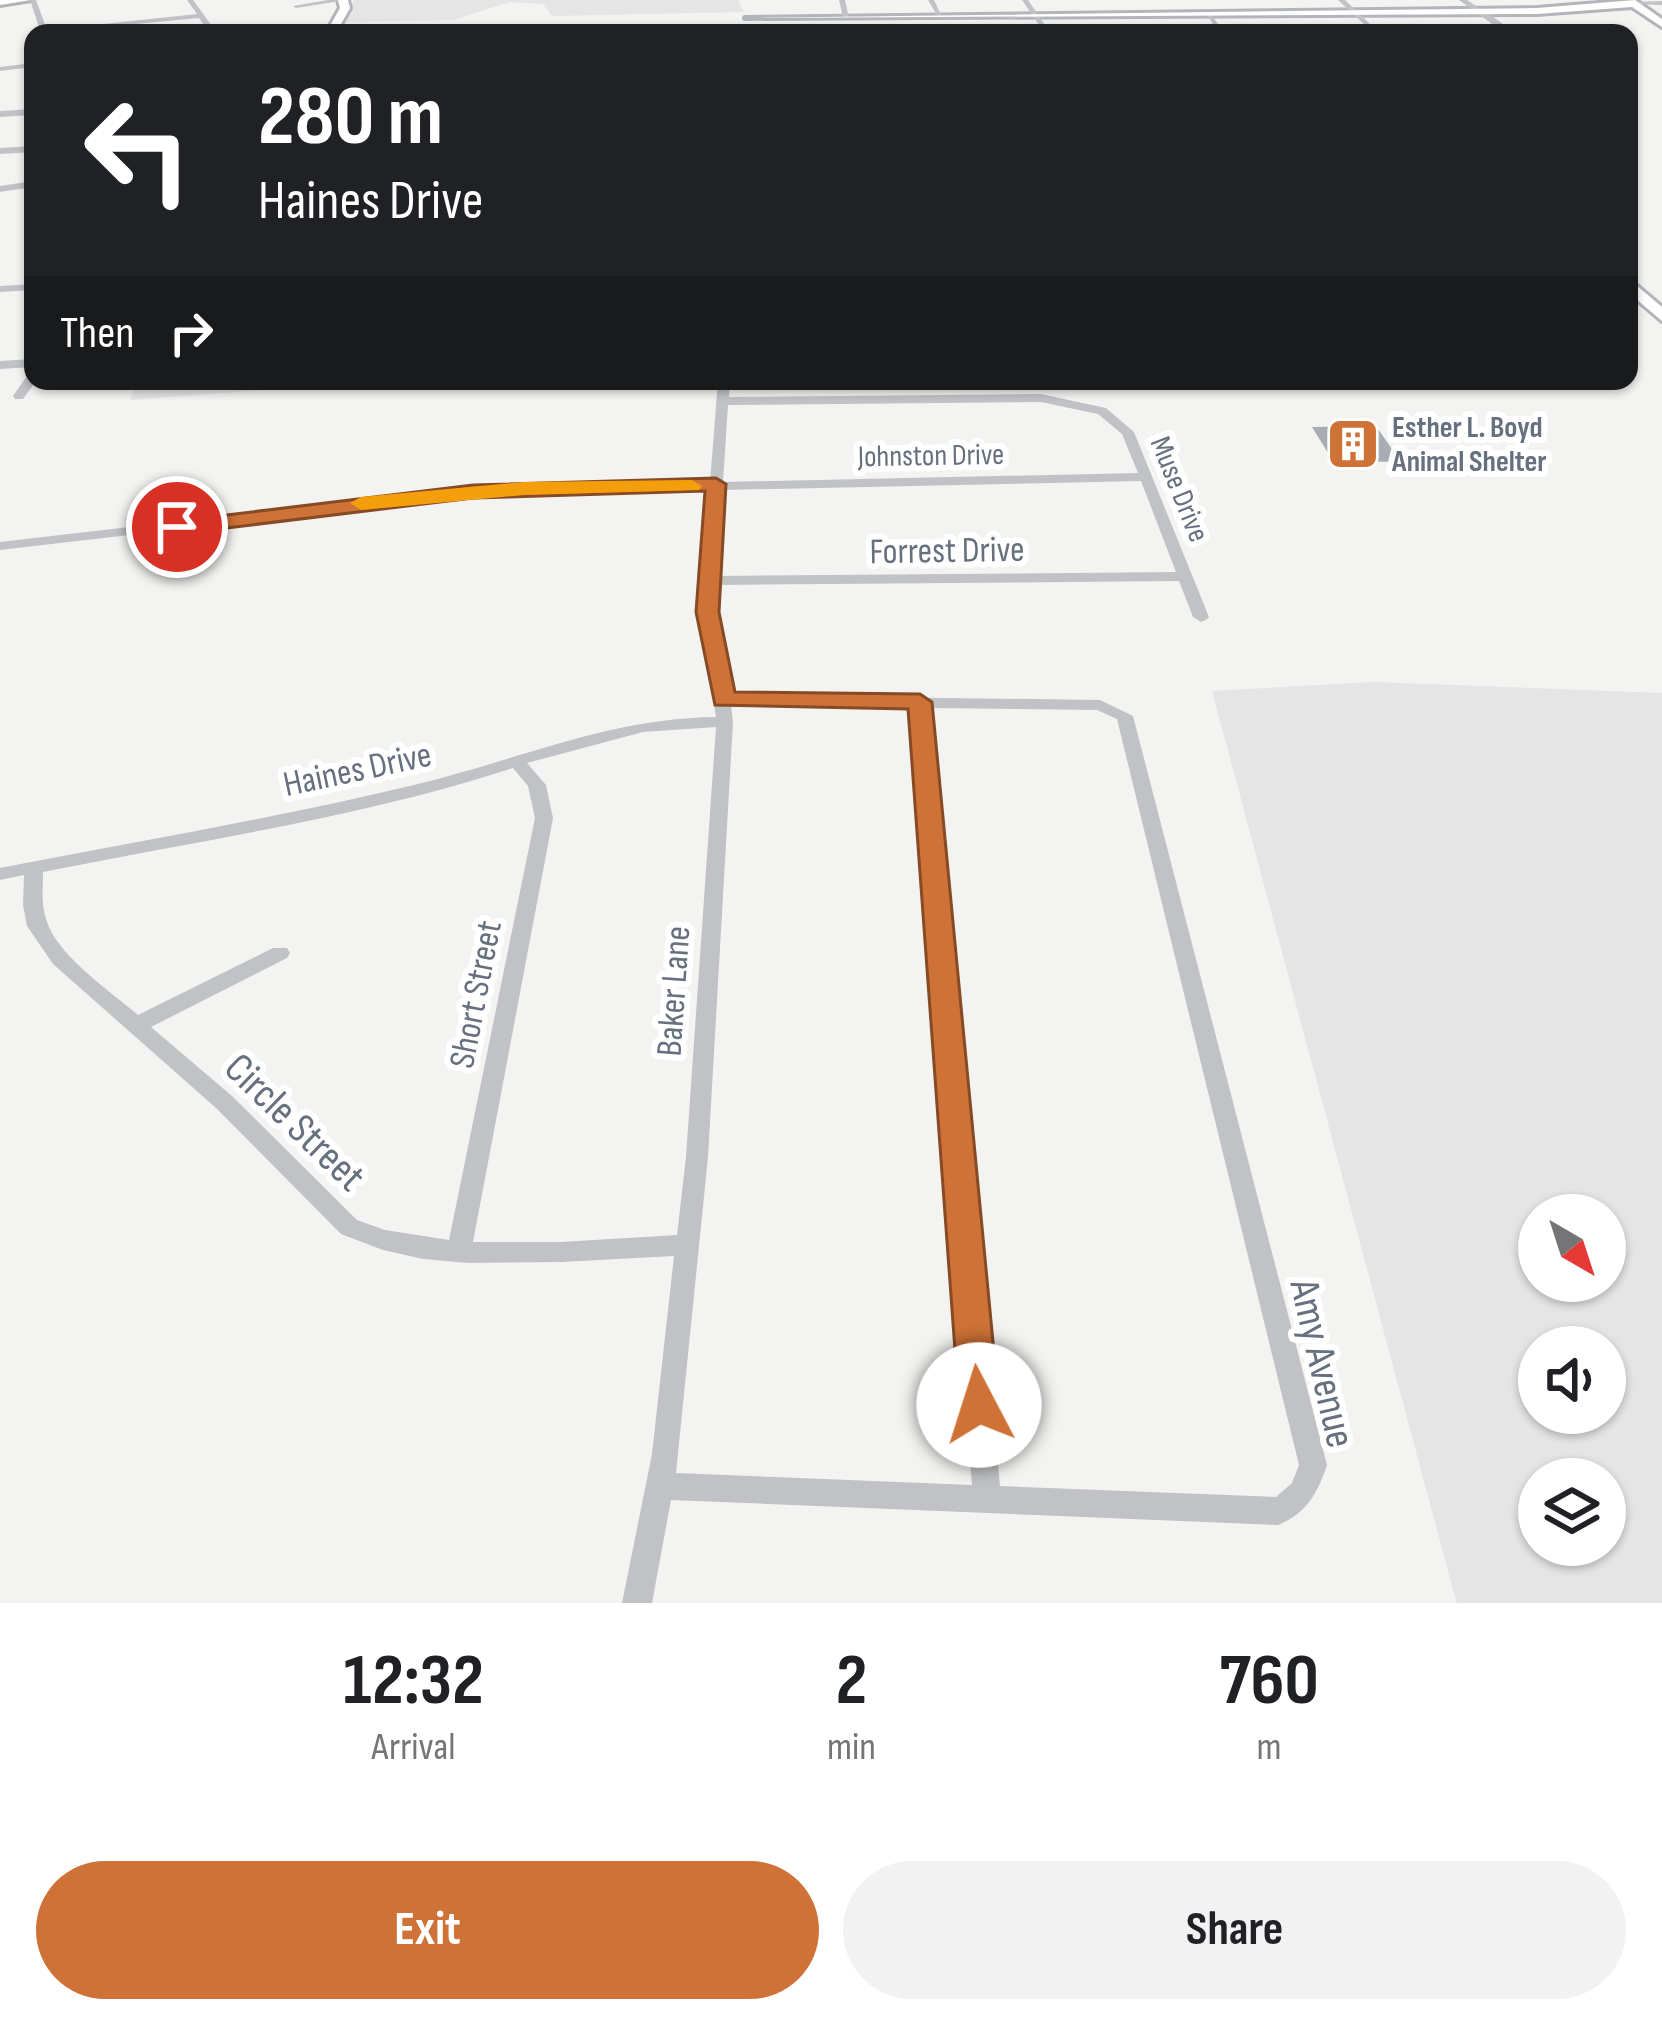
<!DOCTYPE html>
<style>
:root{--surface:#fff;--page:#f2f2f2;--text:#202124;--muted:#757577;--accent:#ce7237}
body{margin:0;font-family:"Sofia Sans Condensed",sans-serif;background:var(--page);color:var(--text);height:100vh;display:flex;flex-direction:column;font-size:45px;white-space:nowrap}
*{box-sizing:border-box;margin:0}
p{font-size:39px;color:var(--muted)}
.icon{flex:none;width:66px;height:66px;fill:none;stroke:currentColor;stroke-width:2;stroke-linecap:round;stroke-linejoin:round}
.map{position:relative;height:1603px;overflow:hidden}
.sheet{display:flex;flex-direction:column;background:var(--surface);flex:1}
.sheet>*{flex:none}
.top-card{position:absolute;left:24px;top:24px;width:1614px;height:366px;border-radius:24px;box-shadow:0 3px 9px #0004;background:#202124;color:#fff;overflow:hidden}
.needle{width:78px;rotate:141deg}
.fabs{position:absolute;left:1518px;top:1194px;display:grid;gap:24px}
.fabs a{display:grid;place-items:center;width:108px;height:108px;border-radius:50%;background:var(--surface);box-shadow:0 3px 9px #0004;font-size:60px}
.pin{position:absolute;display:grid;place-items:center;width:102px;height:102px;color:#fff;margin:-51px;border:6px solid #fff;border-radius:50%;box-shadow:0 3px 12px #0007}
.me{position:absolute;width:132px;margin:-66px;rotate:355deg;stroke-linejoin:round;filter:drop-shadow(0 0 9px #0008)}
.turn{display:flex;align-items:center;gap:42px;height:252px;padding:0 36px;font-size:54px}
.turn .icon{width:156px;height:156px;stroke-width:2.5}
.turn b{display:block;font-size:84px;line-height:102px}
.then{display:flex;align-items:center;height:114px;padding:0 36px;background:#0003;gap:24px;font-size:45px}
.eta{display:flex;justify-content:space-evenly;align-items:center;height:204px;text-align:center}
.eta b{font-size:72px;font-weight:700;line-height:84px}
.cta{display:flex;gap:24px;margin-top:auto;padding:24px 36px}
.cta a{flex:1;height:138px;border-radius:72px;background:var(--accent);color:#fff;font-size:48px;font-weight:700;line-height:138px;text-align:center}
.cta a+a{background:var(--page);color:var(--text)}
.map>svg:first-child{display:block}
.built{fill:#e4e5e4;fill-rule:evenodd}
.building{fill:#a9adb3}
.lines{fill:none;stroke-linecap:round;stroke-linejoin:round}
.secondary-casing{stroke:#b2b5ba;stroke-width:6}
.primary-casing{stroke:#b1b4b8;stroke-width:6}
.street{fill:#c0c2c5;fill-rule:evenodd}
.secondary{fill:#fff;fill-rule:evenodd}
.primary{fill:#fff;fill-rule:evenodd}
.route{fill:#ce7237;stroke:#864a24;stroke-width:3}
.slow{fill:#f59e0b}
.labels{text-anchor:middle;stroke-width:12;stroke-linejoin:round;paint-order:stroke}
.far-poi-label{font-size:30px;font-weight:bold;fill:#66707e;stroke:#fff;text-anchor:start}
.far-street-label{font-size:30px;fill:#66707e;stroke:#fff}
.street-label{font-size:36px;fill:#66707e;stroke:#fff}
.near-street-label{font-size:42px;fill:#66707e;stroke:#fff}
</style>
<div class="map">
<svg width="1662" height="1603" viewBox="0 0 1662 1603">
<rect width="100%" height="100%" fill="#f3f4f1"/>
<path class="built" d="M 354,0 L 738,0 L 744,12 L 552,16 L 543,4 L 510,2 L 453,20 L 345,22 Z
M 138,381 L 384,381 L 130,400 Z
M 1373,682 L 1662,693 L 1662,1603 L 1457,1603 L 1455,1597 L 1212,691 ZM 1539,1215 L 1605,1215 L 1605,1281 L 1539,1281 ZM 1605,1347 L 1605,1413 L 1539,1413 L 1539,1347 ZM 1605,1479 L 1605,1545 L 1539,1545 L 1539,1479 Z"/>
<path class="building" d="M 1376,426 L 1401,462 L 1333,461 L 1312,427 Z"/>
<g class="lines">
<g class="secondary-casing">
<path id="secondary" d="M 338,0 L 348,0 L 350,8 L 336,33 L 326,33 L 340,8 Z
M 1635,0 L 1662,19 L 1662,27 L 1632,7 L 1537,14 L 745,18 L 1537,8 Z
M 1629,279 L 1662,307 L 1662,321 L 1629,293 Z"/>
</g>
<g class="primary-casing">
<path id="primary" d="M 0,0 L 31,0 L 0,5 Z"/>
</g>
<path class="street" d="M 30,0 L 36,0 L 47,30 L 197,14 L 187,0 L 193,0 L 217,33 L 209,33 L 199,18 L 41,33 Z
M 328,0 L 347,0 L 296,8 L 293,6 Z
M 839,0 L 845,0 L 849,18 L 843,17 Z
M 928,0 L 934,0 L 942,17 L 938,17 Z
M 1022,0 L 1028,0 L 1047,28 L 1041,28 Z
M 1338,0 L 1345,0 L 1373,27 L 1367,27 Z
M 1459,0 L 1467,0 L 1502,23 L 1503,33 L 1495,33 L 1495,26 Z
M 1662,1 L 1662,5 L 1631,4 L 1634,2 Z
M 1206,13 L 1210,13 L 1221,28 L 1215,28 Z
M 33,63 L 33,67 L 0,71 L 0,67 Z
M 33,109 L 33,115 L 0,117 L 0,111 Z
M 33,146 L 33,152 L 0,154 L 0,148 Z
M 33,181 L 33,187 L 0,192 L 0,186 Z
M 33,284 L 33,290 L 0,292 L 0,286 Z
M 33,359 L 33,367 L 0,369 L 0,361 Z
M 33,372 L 33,381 L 36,381 L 23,399 L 15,399 L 13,396 L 29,373 Z
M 718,381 L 730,381 L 729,397 L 1041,394 L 1106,408 L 1134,432 L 1209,617 L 1206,620 L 1201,622 L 1193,617 L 1179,581 L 716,585 L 715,612 L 729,695 L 1100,700 L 1133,716 L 1327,1465 C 1317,1494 1307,1513 1278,1525 L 671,1500 L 652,1603 L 622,1603 L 652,1454 L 674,1256 L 561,1262 L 468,1263 L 423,1259 L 383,1250 L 341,1234 L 216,1108 L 53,964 L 27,926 L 23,905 L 24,875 L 0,880 L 0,868 C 138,841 277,818 414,785 C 515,761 609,718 716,717 L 699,612 L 709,490 L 473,495 L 0,550 L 0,542 L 473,487 L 710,482 ZM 1041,402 L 1098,414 L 1122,434 L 1138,473 L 723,482 L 728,405 ZM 1141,481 L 1176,572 L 717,576 L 723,490 ZM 731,705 L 912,707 L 972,1485 L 676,1473 L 708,1157 L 733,722 ZM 929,708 L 1097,710 L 1117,719 L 1299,1465 L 1292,1483 L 1276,1497 L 1000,1486 ZM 716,727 L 686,1157 L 677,1235 L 561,1242 L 473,1242 L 553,818 L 546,785 L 527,763 L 643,732 ZM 513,768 L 528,786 L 535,818 L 449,1240 L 385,1230 L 357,1220 L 232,1096 L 151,1027 L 287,958 L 290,953 L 287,948 L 273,948 L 138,1015 C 110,991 56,955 46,919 C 41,904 43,887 43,872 C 200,840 360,818 513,768 Z"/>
<use href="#secondary" class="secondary"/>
<use href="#primary" class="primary"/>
</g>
<path class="route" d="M 716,478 L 726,484 L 719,612 L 735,692 L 920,694 L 932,702 L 999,1405 L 993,1418 L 979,1423 L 965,1418 L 959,1405 L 908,709 L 715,705 L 696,612 L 705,491 L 473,498 L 177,534 L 167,527 L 177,521 L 473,485 Z"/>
<path class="slow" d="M 692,480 L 702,486 L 699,490 L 524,495 L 361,510 L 350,503 L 361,497 L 524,482 Z"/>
<defs>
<g id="building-square" transform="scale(2.7)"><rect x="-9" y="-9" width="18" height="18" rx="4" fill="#ce7237" stroke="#fff"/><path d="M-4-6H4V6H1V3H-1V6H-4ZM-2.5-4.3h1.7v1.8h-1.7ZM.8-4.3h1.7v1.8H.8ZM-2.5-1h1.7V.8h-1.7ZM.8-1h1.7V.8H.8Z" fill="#fff"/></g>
</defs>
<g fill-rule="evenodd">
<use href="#building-square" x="1353" y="444"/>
</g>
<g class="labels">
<g class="far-poi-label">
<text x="1392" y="437">Esther L. Boyd<tspan x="1392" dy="34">Animal Shelter</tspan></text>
</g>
<g class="far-street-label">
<text transform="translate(931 455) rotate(-1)" y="10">Johnston Drive</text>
<text transform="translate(1180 489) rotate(68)" y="10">Muse Drive</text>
</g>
<g class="street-label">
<text transform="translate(947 549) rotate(-1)" y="13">Forrest Drive</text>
<text transform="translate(357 768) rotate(-12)" y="13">Haines Drive</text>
<text transform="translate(672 991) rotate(-86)" y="13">Baker Lane</text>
<text transform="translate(474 994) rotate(-79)" y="13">Short Street</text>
</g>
<g class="near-street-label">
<text transform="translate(296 1121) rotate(44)" y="15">Circle Street</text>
<text transform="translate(1324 1363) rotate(77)" y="15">Amy Avenue</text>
</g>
</g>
</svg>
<div class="fabs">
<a><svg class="needle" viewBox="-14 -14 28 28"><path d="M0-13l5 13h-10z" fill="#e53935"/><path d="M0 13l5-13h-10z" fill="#757577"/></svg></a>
<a><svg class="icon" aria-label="sound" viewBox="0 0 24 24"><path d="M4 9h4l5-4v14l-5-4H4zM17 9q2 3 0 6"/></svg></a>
<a><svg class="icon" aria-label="layers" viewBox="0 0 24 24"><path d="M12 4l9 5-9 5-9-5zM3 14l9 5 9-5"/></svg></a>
</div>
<div class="pin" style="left:177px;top:527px;background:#d93025"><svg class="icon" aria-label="arrive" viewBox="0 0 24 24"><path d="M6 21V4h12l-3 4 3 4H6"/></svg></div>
<svg class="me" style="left:979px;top:1405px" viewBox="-20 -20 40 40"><circle r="19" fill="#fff"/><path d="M0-13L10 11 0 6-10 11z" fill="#ce7237"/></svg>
<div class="top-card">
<div class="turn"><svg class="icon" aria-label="left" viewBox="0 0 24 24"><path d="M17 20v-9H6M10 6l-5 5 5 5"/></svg><div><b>280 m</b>Haines Drive</div></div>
<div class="then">Then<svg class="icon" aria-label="right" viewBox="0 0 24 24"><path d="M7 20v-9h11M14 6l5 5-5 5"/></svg></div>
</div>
</div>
<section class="sheet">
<div class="eta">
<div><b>12:32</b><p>Arrival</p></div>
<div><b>2</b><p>min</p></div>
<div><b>760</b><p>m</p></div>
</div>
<div class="cta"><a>Exit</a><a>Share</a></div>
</section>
